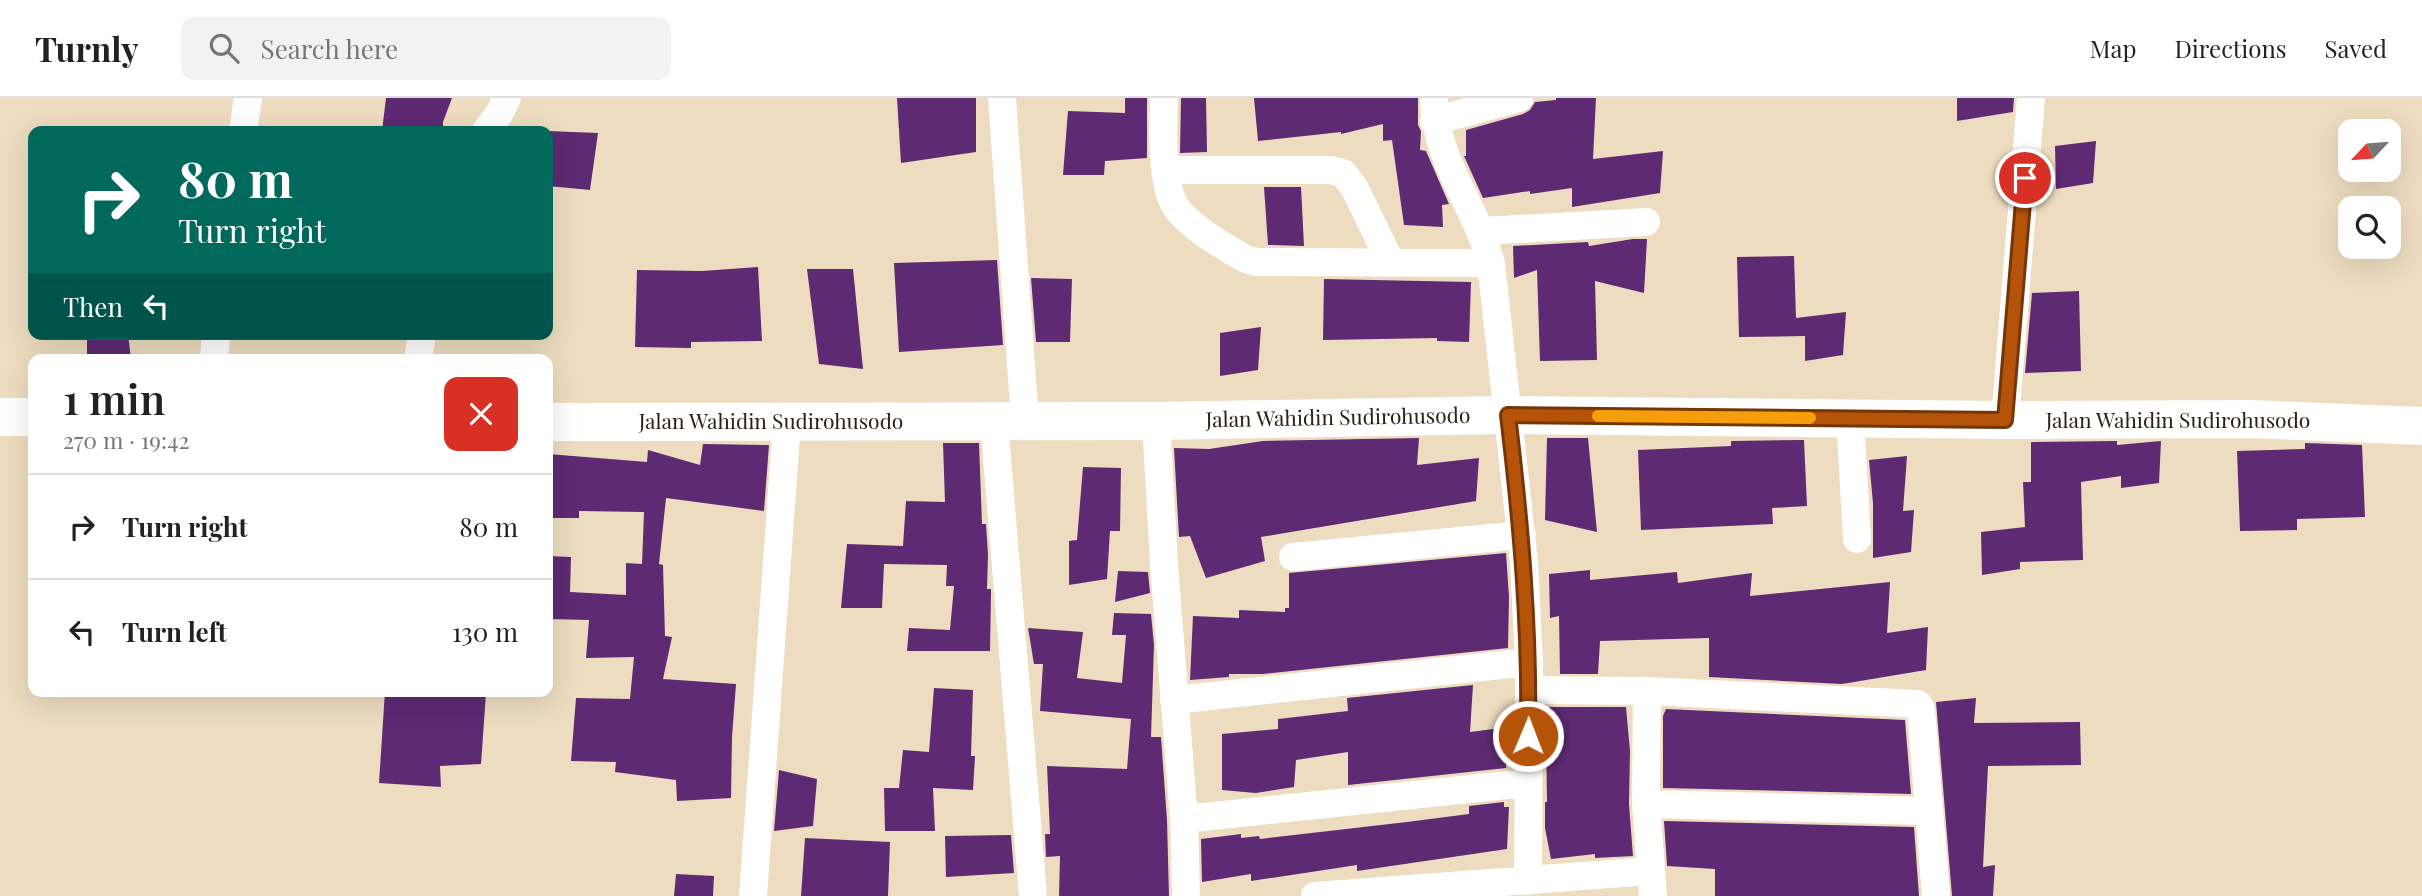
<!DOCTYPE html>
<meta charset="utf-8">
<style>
:root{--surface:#fff;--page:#f2f2f2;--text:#222;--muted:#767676;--line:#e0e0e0}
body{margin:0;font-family:"Playfair Display",serif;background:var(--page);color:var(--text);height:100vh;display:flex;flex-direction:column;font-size:26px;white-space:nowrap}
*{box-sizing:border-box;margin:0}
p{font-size:23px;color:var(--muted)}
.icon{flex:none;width:38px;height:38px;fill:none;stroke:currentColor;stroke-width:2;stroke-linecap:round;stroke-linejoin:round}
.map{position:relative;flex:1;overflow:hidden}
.drawer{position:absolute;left:28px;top:256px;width:525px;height:343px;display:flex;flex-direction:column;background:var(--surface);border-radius:14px;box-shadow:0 7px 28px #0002}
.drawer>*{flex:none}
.banner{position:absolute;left:28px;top:28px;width:525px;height:214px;border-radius:14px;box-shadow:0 7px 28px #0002;background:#00695c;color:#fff;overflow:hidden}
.needle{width:46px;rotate:244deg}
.tools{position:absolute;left:2338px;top:21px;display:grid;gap:14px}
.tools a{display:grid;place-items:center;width:63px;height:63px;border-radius:14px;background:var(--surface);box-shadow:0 7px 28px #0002;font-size:35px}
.pin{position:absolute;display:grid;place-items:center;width:60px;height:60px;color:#fff;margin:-30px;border:4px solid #fff;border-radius:50%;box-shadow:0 2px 7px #0007}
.me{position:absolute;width:77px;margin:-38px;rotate:1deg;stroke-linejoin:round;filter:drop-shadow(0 0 5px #0008)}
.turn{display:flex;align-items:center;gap:24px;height:147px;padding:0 35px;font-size:32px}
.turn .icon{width:91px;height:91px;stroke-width:2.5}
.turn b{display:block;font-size:49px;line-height:60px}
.then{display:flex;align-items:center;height:66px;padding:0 35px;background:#0003;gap:14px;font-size:26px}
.round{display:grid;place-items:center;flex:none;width:74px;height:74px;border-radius:14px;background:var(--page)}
.overview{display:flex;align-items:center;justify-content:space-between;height:119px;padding:0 35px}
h1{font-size:42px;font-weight:600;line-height:52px}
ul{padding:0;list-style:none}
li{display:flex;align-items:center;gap:21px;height:105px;padding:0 35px;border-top:2px solid var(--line)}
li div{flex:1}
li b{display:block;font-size:26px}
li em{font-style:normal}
header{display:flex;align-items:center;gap:42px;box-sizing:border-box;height:98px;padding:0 35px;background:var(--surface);border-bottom:2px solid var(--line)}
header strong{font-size:33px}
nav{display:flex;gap:38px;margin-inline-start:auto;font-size:24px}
.search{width:490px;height:63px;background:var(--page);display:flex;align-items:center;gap:18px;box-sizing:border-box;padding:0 24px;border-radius:14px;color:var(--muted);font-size:26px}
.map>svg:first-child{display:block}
.building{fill:#5e2a74}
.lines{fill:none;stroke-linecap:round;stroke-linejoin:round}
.minor{stroke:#fff;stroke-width:28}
.trunk{stroke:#fff;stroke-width:38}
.route-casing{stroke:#753606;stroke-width:18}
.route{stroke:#b45309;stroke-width:12}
.slow{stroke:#f59e0b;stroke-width:12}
.labels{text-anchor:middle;stroke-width:7;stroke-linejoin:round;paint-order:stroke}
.street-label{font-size:21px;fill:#282217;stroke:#fff}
</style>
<header>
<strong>Turnly</strong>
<div class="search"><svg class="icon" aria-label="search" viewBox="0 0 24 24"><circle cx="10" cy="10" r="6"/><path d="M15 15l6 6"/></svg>Search here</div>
<nav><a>Map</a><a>Directions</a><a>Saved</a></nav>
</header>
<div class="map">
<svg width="2422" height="798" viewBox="0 0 2422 798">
<rect width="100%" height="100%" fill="#eddcbf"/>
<path class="building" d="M 386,0 L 452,0 L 443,24 L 443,33 L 382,33 Z
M 897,0 L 976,0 L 976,54 L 901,65 Z
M 1125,0 L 1147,0 L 1147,60 L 1105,63 L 1104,77 L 1063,77 L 1068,13 L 1125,15 Z
M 1181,0 L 1206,0 L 1207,54 L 1180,55 Z
M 1254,0 L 1418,0 L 1418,27 L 1421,33 L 1420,52 L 1426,53 L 1449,106 L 1442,107 L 1443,129 L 1404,127 L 1392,42 L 1383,43 L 1383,26 L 1341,36 L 1341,34 L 1258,43 Z
M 1556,0 L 1596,0 L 1593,61 L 1663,53 L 1660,95 L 1572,109 L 1572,90 L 1530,96 L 1530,93 L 1483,100 L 1464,58 L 1466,58 L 1466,32 L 1523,16 L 1530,12 L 1535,4 L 1556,2 Z
M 1957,0 L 2014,0 L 2013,14 L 1957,23 Z
M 548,33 L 598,35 L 590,92 L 548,88 Z
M 2096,43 L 2093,85 L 2056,91 L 2055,48 Z
M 1264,89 L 1301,89 L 1304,148 L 1268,147 Z
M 1633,141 L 1647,141 L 1644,195 L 1595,183 L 1597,262 L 1540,263 L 1537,172 L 1514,180 L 1513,148 L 1588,144 L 1589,148 Z
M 1794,158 L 1796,220 L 1846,214 L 1843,257 L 1805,263 L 1805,238 L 1739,239 L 1737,159 Z
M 997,162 L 1003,247 L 899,254 L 894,165 Z
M 758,169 L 762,243 L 691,244 L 691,250 L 635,249 L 637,172 L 702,173 Z
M 807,171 L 853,171 L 863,271 L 819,266 Z
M 1031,180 L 1072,181 L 1070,244 L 1036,244 Z
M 1324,181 L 1471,184 L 1469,244 L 1437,243 L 1437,240 L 1323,242 Z
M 2079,193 L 2081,273 L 2025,275 L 2032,195 Z
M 1261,229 L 1258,272 L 1220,278 L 1220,235 Z
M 87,236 L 128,236 L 131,261 L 87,261 Z
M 1419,340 L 1417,367 L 1479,360 L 1476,403 L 1261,439 L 1265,463 L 1206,480 L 1190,438 L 1179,439 L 1174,350 L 1209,351 L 1263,343 Z
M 1547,340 L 1588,340 L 1597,434 L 1545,422 Z
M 1804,342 L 1807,408 L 1772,410 L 1773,426 L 1641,432 L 1638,352 L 1731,348 L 1731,343 Z
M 2117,343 L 2117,347 L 2161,343 L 2159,385 L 2121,390 L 2121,378 L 2081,384 L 2083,462 L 2020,464 L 2020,471 L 1982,477 L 1981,434 L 2025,429 L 2023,384 L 2031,384 L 2031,344 Z
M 943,345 L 979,345 L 982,426 L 986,426 L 988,457 L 987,491 L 991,491 L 991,496 L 990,553 L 907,553 L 909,530 L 950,532 L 954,488 L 946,488 L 947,467 L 884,466 L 882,510 L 841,510 L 847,446 L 903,448 L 906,403 L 945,404 Z
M 2305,345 L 2362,347 L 2365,419 L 2297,421 L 2297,432 L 2240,433 L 2237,353 L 2305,351 Z
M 703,346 L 769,347 L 764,413 L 666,400 L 659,466 L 663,467 L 665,538 L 672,539 L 663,581 L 736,586 L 732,639 L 731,700 L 677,703 L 676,682 L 615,674 L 616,664 L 571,663 L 576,600 L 630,601 L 634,559 L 586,560 L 589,522 L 548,521 L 548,458 L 571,459 L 570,494 L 626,497 L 626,465 L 642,466 L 644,414 L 579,413 L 579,420 L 548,420 L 548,356 L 647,364 L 648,352 L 700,367 Z
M 1907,358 L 1903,413 L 1914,412 L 1911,454 L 1873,460 L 1873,405 L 1869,362 Z
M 1083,369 L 1121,370 L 1120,433 L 1110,433 L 1107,481 L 1069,487 L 1069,443 L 1077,442 Z
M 1506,455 L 1509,499 L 1508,550 L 1263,576 L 1229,576 L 1229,579 L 1190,582 L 1193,518 L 1239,520 L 1239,512 L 1285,514 L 1285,510 L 1289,510 L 1289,475 Z
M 1590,472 L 1590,482 L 1677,474 L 1678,485 L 1752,475 L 1750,498 L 1890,484 L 1887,535 L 1928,529 L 1926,572 L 1842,586 L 1709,579 L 1709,540 L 1600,543 L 1598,576 L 1560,576 L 1559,518 L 1550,520 L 1549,476 Z
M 1118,473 L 1148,474 L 1150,495 L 1115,504 Z
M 1114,515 L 1151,516 L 1154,547 L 1151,639 L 1161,639 L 1167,722 L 1169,798 L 1059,798 L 1060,758 L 1046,759 L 1045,736 L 1050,736 L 1047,668 L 1127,671 L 1131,621 L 1040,613 L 1043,566 L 1034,566 L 1028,530 L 1083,534 L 1077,580 L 1122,585 L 1126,537 L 1112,537 Z
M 1473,587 L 1470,634 L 1509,629 L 1506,670 L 1348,687 L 1348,654 L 1296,662 L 1294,689 L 1256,695 L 1222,692 L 1222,636 L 1278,631 L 1278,621 L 1348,613 L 1347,600 Z
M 934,590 L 973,592 L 971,658 L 975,658 L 973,692 L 933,690 L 935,733 L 885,733 L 884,690 L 899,690 L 903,652 L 929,654 Z
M 385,593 L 486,595 L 481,666 L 440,668 L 441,689 L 379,685 Z
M 1976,600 L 1974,625 L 2080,624 L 2081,667 L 1988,668 L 1983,769 L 1995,767 L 1993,798 L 1952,798 L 1936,604 Z
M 1549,609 L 1626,609 L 1630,653 L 1629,706 L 1633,758 L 1595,760 L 1595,756 L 1551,761 L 1545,730 L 1545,704 L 1547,704 L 1546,640 L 1552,639 Z
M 1666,611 L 1905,622 L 1911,696 L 1663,690 L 1663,618 Z
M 779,672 L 817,681 L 813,728 L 774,733 Z
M 1504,704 L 1504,709 L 1509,709 L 1507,751 L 1357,773 L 1357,767 L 1251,783 L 1251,776 L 1202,784 L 1201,741 L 1241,736 L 1241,740 L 1259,738 L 1260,741 L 1407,724 L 1469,716 L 1469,708 Z
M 1664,723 L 1914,729 L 1919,798 L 1715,798 L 1715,771 L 1667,768 Z
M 1011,737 L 1014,775 L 946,779 L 945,738 Z
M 805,740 L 890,744 L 888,798 L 801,798 Z
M 676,776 L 714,778 L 713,798 L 674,798 Z"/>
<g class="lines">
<path class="minor" d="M 1002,0 L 1025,323
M 1164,0 C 1163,28 1161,78 1173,104 C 1184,126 1224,149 1246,161 L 1256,164 L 1491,165 L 1524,464 L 1529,564 L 1528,783
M 1434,0 C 1435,64 1475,105 1491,165
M 1434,23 L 1519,0
M 243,33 L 248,0
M 486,33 L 499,16 L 507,0
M 1166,72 L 1330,72 L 1343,75 L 1354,89 L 1391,165
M 1481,133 L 1646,124
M 214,261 L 216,236
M 418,261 L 422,236
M 1850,320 L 1857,441
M 2005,322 L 2031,0
M 994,323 L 1033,798
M 1156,323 L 1164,467 L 1184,721 L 1186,798
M 1293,459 L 1522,437
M 1529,592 L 1647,593 L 1918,606 L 1921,612 L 1936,798
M 1647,593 L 1646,706 L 1653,798
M 1174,602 L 1529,564
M 1646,706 L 1929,713
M 1184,721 L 1527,685
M 753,798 L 787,324
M 1315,798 L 1650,773"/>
<path class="trunk" d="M 0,319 L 33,319
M 548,324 L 1156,323 L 1508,317 L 2005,322 L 2248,321 L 2422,328"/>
</g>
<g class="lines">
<g class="route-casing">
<path id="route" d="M 1528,638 C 1530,529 1521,426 1508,317 L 2005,322 L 2025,80"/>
</g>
<use href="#route" class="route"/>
<path class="slow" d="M 1598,318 L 1810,320"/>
</g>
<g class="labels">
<g class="street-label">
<text transform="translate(1338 320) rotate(-1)" y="7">Jalan Wahidin Sudirohusodo</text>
<text x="2178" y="330">Jalan Wahidin Sudirohusodo</text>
<text x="771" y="331">Jalan Wahidin Sudirohusodo</text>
</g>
</g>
</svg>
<div class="tools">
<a><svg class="needle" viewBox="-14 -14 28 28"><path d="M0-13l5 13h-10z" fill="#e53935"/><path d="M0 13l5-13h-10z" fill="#767676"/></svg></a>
<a><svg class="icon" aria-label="search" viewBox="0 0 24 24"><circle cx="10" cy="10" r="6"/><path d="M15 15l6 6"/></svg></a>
</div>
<div class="pin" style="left:2025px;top:80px;background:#d93025"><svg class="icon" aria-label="arrive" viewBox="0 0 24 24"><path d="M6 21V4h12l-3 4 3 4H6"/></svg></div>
<svg class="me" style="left:1528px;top:638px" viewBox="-20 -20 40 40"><circle r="17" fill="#b45309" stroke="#fff" stroke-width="3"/><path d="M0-11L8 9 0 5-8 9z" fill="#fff"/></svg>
<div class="banner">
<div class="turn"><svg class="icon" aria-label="right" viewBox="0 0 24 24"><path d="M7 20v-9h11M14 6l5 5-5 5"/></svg><div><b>80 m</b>Turn right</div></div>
<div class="then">Then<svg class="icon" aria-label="left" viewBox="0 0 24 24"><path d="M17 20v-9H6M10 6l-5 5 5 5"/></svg></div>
</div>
<section class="drawer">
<div class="overview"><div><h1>1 min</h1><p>270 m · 19:42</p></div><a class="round" style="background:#d93025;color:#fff"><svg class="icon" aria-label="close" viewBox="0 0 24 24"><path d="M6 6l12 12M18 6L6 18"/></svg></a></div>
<ul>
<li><svg class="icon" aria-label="right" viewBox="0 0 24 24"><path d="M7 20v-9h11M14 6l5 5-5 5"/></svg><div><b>Turn right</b></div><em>80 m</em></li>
<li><svg class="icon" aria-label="left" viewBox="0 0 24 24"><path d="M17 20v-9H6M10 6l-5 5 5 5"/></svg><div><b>Turn left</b></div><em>130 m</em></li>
</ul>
</section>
</div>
